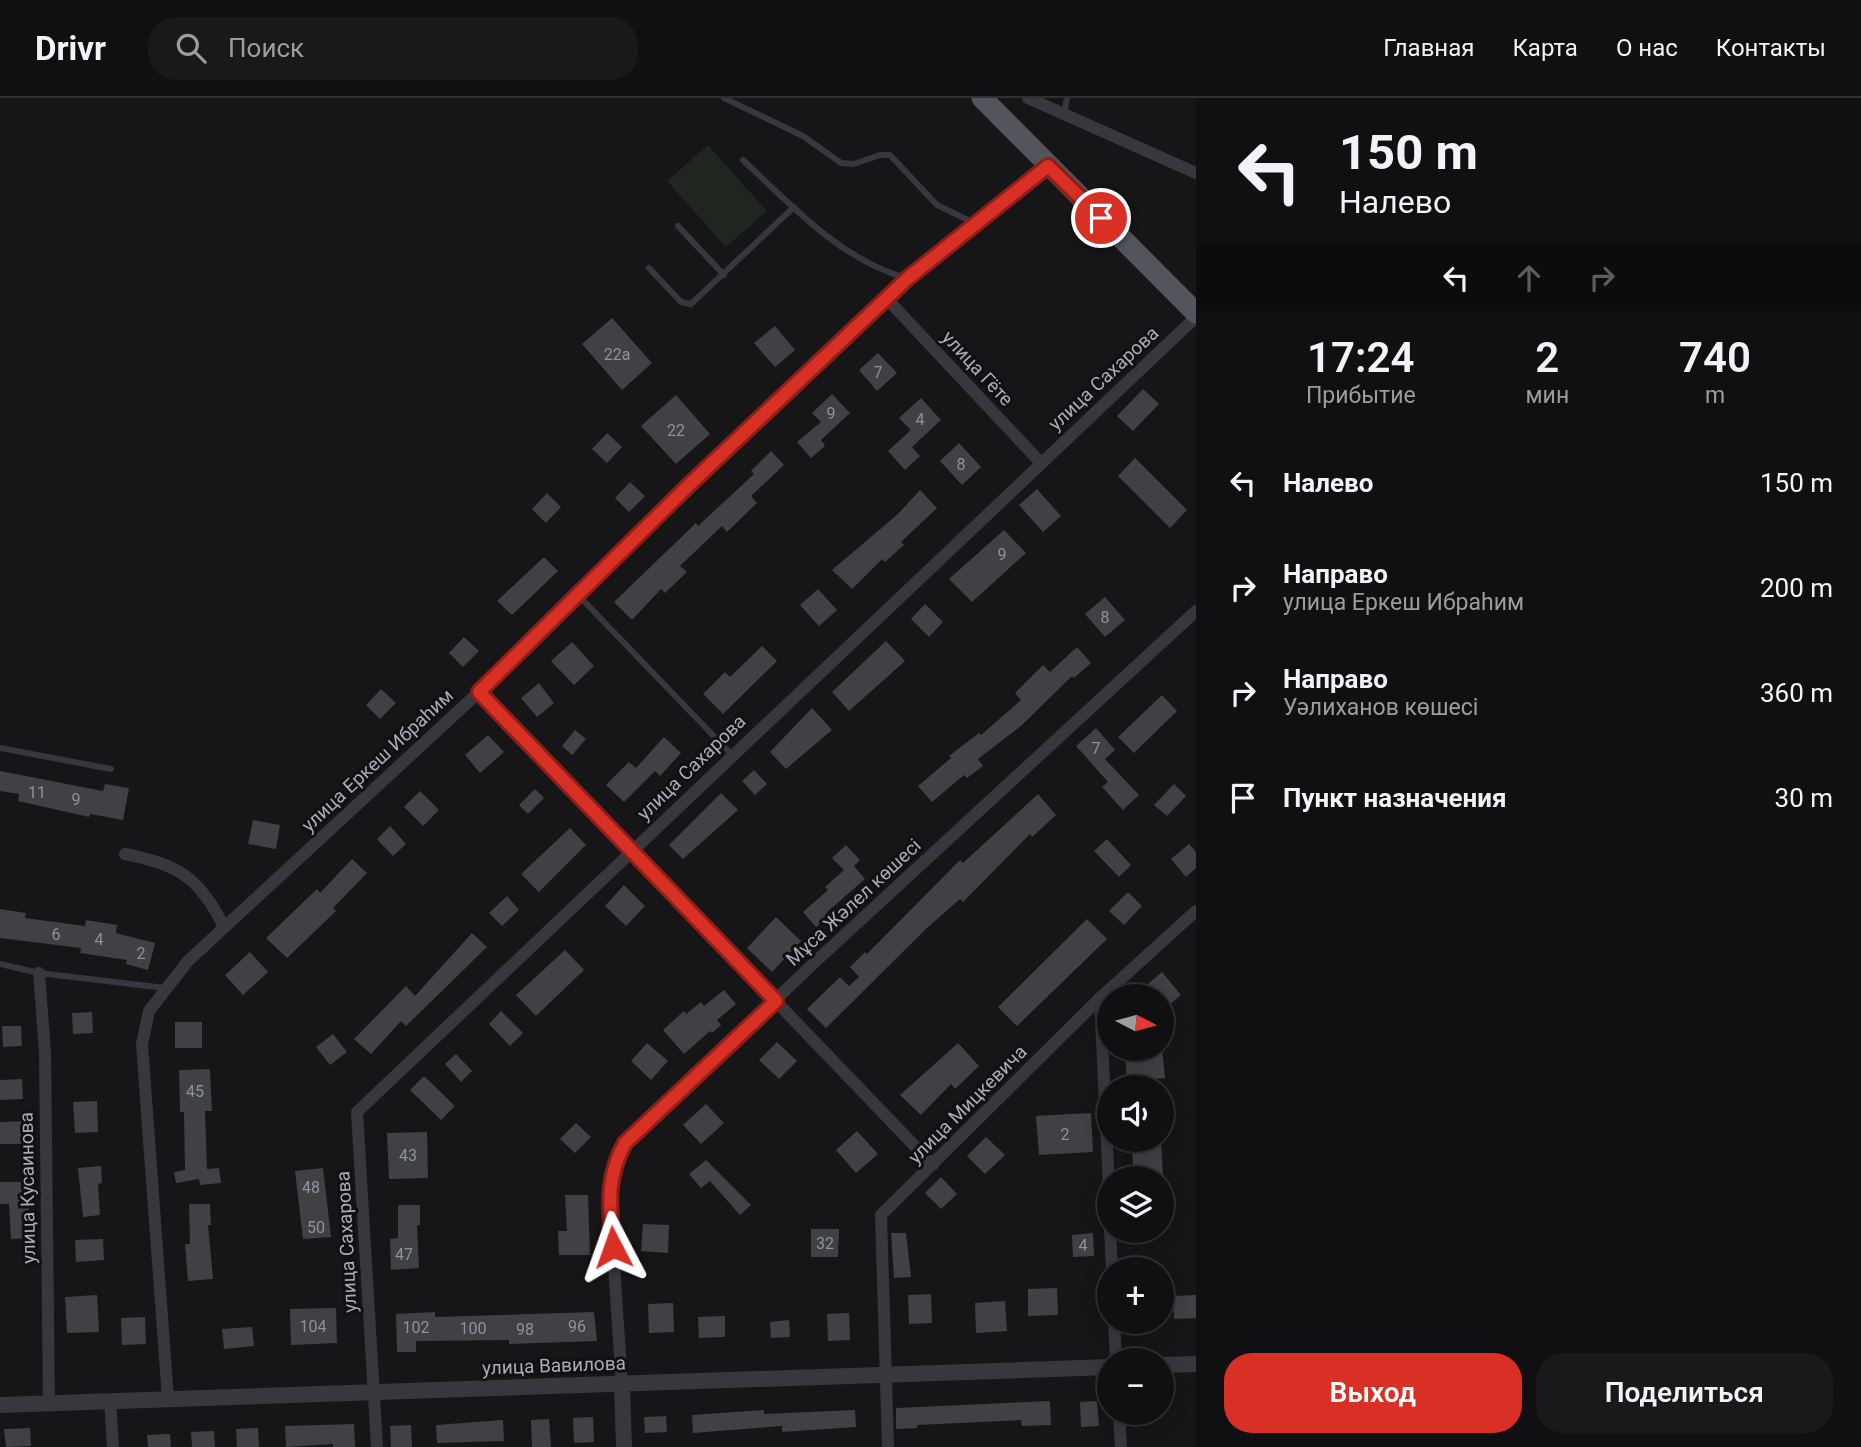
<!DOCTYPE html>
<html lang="ru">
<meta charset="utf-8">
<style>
:root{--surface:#101012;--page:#19191b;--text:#f1f3f6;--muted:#9c9d9f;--line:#303032;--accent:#d93025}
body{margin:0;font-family:Roboto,sans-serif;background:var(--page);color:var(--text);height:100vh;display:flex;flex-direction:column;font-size:26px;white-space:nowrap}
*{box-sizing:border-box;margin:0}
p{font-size:23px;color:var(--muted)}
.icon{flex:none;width:38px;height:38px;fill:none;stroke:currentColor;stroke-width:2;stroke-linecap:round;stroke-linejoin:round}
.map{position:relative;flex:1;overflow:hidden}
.panel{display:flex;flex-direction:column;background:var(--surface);width:665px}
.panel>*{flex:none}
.hud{background:#101012;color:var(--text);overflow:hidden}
.needle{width:46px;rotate:96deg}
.tools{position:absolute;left:1097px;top:886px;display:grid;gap:14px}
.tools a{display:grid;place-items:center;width:77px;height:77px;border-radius:50%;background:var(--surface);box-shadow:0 4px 18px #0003,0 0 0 2px var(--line);font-size:35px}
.pin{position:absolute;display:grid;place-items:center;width:60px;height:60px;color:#fff;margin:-30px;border:4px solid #fff;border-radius:50%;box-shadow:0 2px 7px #0007}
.me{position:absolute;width:77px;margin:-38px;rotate:356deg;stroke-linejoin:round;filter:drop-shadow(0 0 5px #0008)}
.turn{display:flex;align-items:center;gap:24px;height:147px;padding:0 28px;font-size:32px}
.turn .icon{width:91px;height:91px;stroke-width:2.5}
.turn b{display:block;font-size:49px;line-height:60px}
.lanes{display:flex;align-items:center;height:66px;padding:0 28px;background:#0003;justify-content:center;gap:35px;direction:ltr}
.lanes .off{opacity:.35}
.eta{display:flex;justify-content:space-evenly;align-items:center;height:119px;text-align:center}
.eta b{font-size:42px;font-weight:600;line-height:49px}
.button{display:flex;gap:14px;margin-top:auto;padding:14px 28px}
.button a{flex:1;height:80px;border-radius:28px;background:var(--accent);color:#fff;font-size:28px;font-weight:600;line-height:80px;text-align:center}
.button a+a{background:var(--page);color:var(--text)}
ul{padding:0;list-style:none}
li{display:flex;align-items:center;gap:21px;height:105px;padding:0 28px}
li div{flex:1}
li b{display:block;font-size:26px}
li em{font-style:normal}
header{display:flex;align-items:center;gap:42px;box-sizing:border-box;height:98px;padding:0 35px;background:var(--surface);border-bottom:2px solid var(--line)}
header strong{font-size:33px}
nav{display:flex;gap:38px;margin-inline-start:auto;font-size:24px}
.search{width:490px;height:63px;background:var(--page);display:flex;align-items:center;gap:18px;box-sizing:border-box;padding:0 24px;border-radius:28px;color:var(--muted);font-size:26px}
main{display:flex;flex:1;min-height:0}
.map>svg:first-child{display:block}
.green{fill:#1e261f}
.building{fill:#404145}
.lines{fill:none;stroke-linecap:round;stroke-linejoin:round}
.service{stroke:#37383d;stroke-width:6}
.minor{stroke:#37383d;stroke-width:12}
.tertiary{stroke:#37383d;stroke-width:16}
.primary{stroke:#53555c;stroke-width:21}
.route-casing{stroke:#8d1f18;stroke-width:18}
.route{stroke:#d93025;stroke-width:12}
.labels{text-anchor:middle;stroke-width:6;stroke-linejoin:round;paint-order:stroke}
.number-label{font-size:16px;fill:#8e929b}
.street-label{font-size:19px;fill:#a8adb8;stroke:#111113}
</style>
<header>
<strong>Drivr</strong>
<div class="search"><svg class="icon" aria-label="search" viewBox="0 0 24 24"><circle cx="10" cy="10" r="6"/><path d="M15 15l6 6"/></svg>Поиск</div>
<nav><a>Главная</a><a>Карта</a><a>О нас</a><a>Контакты</a></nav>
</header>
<main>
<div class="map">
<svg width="1196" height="1349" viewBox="0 0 1196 1349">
<rect width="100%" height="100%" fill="#161618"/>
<path class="green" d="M 708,47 L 767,113 L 726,149 L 667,83 Z"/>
<path class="building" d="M 612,220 L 652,265 L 622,292 L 582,246 Z
M 775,228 L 795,252 L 775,269 L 754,245 Z
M 878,255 L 897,275 L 877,293 L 859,272 Z
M 1143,291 L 1159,306 L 1133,333 L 1117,318 Z
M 832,296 L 850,315 L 821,342 L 825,348 L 811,360 L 797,344 L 821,324 L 812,315 Z
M 676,297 L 710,336 L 676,366 L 641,328 Z
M 921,300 L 941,322 L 912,349 L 920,358 L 905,372 L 888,353 L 911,332 L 899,320 Z
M 607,335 L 622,349 L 607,365 L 592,351 Z
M 959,345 L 981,369 L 962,387 L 940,363 Z
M 771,353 L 784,367 L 751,398 L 757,405 L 727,434 L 722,428 L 680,468 L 687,474 L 665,495 L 661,491 L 632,522 L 614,504 L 696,425 L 698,428 L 754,376 L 751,373 Z
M 1135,360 L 1187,412 L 1170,430 L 1118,378 Z
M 630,384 L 645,398 L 629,414 L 615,400 Z
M 1037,391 L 1061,418 L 1043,434 L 1019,407 Z
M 920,392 L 937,410 L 901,444 L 904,447 L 885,464 L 882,461 L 852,491 L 832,472 L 898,416 Z
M 547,395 L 561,409 L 546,425 L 532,411 Z
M 1004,432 L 1026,455 L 972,504 L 949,481 Z
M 544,459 L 558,473 L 512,517 L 497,503 Z
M 818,491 L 837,512 L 819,528 L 800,507 Z
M 1105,499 L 1125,522 L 1105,539 L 1085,516 Z
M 925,506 L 943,524 L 929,539 L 911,521 Z
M 464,539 L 479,553 L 463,569 L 449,555 Z
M 886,543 L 905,563 L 849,613 L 832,594 Z
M 572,544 L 594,568 L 574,587 L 551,563 Z
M 762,548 L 777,563 L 723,616 L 703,596 L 725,574 L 730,579 Z
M 1077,549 L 1091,565 L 1074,580 L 1072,578 L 1021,628 L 978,661 L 983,668 L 967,680 L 964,677 L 932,704 L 918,688 L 951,660 L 949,658 L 979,635 L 981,637 L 1021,602 L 1015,595 L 1043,567 L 1050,574 Z
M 539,585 L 554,605 L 537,619 L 521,600 Z
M 381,591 L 396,605 L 380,621 L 366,607 Z
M 1162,597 L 1177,613 L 1134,655 L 1118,639 Z
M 812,610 L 832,632 L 786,671 L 770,654 Z
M 1096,630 L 1115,652 L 1105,661 L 1139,697 L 1123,712 L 1102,689 L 1108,684 L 1076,648 Z
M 575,632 L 586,641 L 572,657 L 562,648 Z
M 488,637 L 504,654 L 480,675 L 465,657 Z
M 664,639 L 681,655 L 660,678 L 655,673 L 624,704 L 606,687 L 629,664 L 636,670 Z
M 754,672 L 767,686 L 755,697 L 742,683 Z
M 0,673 L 103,693 L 105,686 L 129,690 L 123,722 L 90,716 L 89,719 L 18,703 L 19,696 L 0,693 Z
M 1174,686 L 1186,698 L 1167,718 L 1154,707 Z
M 535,691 L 544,700 L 528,716 L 519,707 Z
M 420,693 L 439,712 L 423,728 L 404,709 Z
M 721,695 L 738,712 L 683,761 L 669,747 Z
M 1038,696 L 1056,717 L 1032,739 L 1030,736 L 963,804 L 960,801 L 927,830 L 826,930 L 807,911 L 840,879 L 849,888 L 859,879 L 850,869 L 865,854 L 867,856 L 960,762 L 963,765 Z
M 253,722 L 280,727 L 276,751 L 248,746 Z
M 390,728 L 406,746 L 393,758 L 377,741 Z
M 570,730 L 586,747 L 539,794 L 521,776 Z
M 1107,741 L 1131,767 L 1119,779 L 1094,753 Z
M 1189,746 L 1196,754 L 1196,770 L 1186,779 L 1171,761 Z
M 846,747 L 860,762 L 854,768 L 865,781 L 826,815 L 829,818 L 816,829 L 803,814 L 828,792 L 825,789 L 844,772 L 832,760 Z
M 352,761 L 367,775 L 333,810 L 336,813 L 287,860 L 266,840 L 317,791 L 320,795 Z
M 624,787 L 645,808 L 626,828 L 605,808 Z
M 1128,794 L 1142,808 L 1124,827 L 1109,813 Z
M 507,798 L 519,812 L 502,828 L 489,815 Z
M 0,811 L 26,815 L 25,820 L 85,828 L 86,822 L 117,827 L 116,835 L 155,845 L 148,872 L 126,866 L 127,862 L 80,855 L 81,850 L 0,840 Z
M 776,819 L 801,843 L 772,874 L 747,850 Z
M 1087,821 L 1107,841 L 1017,928 L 998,909 Z
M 472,835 L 487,849 L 406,928 L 401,923 L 371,956 L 354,941 L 406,888 L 415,898 Z
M 565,852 L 584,872 L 536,918 L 516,897 Z
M 250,854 L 268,874 L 243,897 L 225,877 Z
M 1162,874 L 1181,897 L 1162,913 L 1162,898 L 1134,898 Z
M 724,892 L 736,906 L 717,922 L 721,927 L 712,935 L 710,933 L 684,956 L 663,932 L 684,913 L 686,916 L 701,904 L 704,908 Z
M 501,913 L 523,935 L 510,948 L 489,926 Z
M 92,914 L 93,935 L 73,936 L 72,915 Z
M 175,924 L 202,924 L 202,950 L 175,950 Z
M 2,928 L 21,928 L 22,948 L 3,949 Z
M 333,936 L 347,954 L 330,967 L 316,949 Z
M 777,944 L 797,963 L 779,981 L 759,962 Z
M 647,945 L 668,963 L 651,982 L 631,963 Z
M 958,945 L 979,968 L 955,991 L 951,986 L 921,1017 L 900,997 Z
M 1162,950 L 1165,980 L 1127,983 L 1125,952 Z
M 456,956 L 472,973 L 461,984 L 445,966 Z
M 210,971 L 212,1013 L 205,1013 L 207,1071 L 219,1070 L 221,1085 L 200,1087 L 199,1081 L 176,1085 L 174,1074 L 185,1072 L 184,1014 L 180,1014 L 179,972 Z
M 424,978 L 455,1008 L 441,1022 L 410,992 Z
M 22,981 L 23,1001 L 0,1002 L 0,982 Z
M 97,1003 L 98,1034 L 75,1035 L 73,1004 Z
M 706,1006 L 724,1025 L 701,1046 L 683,1027 Z
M 1091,1015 L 1093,1054 L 1039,1057 L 1036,1018 Z
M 28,1023 L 28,1046 L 0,1046 L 0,1024 Z
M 576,1025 L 591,1039 L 575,1055 L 560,1041 Z
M 857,1033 L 878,1056 L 856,1075 L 836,1052 Z
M 427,1034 L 428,1080 L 389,1081 L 387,1035 Z
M 986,1039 L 1005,1057 L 985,1076 L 967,1058 Z
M 1135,1041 L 1161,1041 L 1163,1079 L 1134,1080 L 1132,1051 L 1136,1051 Z
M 706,1062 L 751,1107 L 740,1117 L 710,1083 L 701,1090 L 689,1076 Z
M 101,1068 L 102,1085 L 98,1086 L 100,1117 L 83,1119 L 78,1070 Z
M 323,1070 L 331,1139 L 303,1141 L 295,1073 Z
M 941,1079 L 957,1096 L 941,1111 L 925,1095 Z
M 0,1084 L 26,1084 L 32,1140 L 11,1141 L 9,1106 L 0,1106 Z
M 565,1097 L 588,1097 L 590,1157 L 559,1157 L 558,1133 L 567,1133 Z
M 189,1106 L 210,1106 L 211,1127 L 208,1127 L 213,1181 L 188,1183 L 185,1146 L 190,1146 Z
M 398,1107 L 420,1107 L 420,1127 L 417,1127 L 419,1170 L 391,1172 L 390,1141 L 398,1140 Z
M 643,1126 L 669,1127 L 668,1155 L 641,1153 Z
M 811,1131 L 839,1131 L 838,1159 L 811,1159 Z
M 891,1135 L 906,1135 L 911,1179 L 894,1180 Z
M 1093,1135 L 1094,1158 L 1073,1159 L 1072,1137 Z
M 103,1141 L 104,1162 L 76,1164 L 75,1142 Z
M 1057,1190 L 1058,1217 L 1028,1218 L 1028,1191 Z
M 931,1196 L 932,1225 L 909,1226 L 908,1197 Z
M 97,1197 L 99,1234 L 67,1235 L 65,1199 Z
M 1196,1197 L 1196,1220 L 1174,1221 L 1173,1198 Z
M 1005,1203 L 1007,1233 L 976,1235 L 975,1205 Z
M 673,1205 L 674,1234 L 649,1235 L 648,1206 Z
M 336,1210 L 337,1245 L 291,1247 L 290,1211 Z
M 435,1214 L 435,1219 L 594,1214 L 597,1243 L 509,1246 L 509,1242 L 416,1243 L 416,1254 L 397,1254 L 396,1216 Z
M 849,1215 L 850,1242 L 828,1243 L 827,1216 Z
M 725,1218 L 725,1239 L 699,1240 L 698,1219 Z
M 145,1219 L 146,1246 L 122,1247 L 121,1220 Z
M 789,1222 L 790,1239 L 771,1240 L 770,1224 Z
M 252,1229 L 254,1248 L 224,1251 L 222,1231 Z
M 1050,1303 L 1051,1327 L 1022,1328 L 1021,1322 L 917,1327 L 917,1330 L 896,1331 L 896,1310 Z
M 1097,1303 L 1099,1328 L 1081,1329 L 1080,1304 Z
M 764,1312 L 764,1316 L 855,1312 L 856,1329 L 782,1334 L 782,1328 L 693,1335 L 692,1317 Z
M 666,1318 L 667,1334 L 645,1335 L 644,1319 Z
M 593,1319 L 594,1344 L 574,1345 L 573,1320 Z
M 549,1321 L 551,1349 L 532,1349 L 531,1322 Z
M 503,1322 L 504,1343 L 437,1345 L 436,1327 Z
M 354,1326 L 355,1349 L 333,1349 L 333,1346 L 286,1349 L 285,1328 Z
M 411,1327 L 412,1349 L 391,1349 L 390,1328 Z
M 30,1330 L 31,1348 L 6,1349 L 4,1331 Z
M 258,1330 L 259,1349 L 237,1349 L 236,1331 Z
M 214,1333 L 215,1349 L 192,1349 L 191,1334 Z
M 170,1336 L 171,1349 L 148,1349 L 147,1337 Z"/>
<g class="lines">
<path class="service" d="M 724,0 L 803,38 L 841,65 L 854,66 L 880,57 L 890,57 L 937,107 L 974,125
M 1064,16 L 1067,0
M 743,62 C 791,107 841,162 906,180
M 678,128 L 724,177
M 649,170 L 681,204 L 691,206 L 794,109
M 578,497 L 732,657
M 0,650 L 111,671
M 0,866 L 39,875 L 165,890"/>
<path class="minor" d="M 1028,0 L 1196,75
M 887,201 L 1041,365
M 479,594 L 933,1067
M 125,756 C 178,766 200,780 224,829
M 39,875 L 45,954 L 49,1305
M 1100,900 L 1110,1110
M 1110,1132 L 1112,1171
M 1114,1223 L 1116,1262
M 622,1286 L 609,1094 L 613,1067 L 625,1045 L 814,865 L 1196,513
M 168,1301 L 142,946 L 149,913 L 188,863 L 479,594 L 689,387 L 908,180 L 1048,68
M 110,1303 L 113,1349
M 1119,1314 L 1121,1349
M 377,1349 L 357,1014 L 1196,219
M 888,1349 L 881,1117 L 1100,900 L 1196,813"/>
<path class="tertiary" d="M 1162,1267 L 1196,1266
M 622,1286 L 624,1349
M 0,1307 L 1110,1269"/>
<path class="primary" d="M 982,0 L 1196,215"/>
</g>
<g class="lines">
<g class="route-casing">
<path id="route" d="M 613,1149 C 610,1108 605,1082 625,1045 L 776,903 L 479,594 L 689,387 L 908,180 L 1048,68 L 1101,120"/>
</g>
<use href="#route" class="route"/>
</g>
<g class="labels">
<g class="number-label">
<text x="617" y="262">22а</text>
<text x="878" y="280">7</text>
<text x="831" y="321">9</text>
<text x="920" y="327">4</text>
<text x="676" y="338">22</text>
<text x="961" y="372">8</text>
<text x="1002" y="462">9</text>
<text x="1105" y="525">8</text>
<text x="1096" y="656">7</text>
<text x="37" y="700">11</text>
<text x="76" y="707">9</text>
<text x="56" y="842">6</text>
<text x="99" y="847">4</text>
<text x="141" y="861">2</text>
<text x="195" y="999">45</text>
<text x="1065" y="1042">2</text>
<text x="408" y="1063">43</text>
<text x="311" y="1095">48</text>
<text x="316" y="1135">50</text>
<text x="825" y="1151">32</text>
<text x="1083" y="1153">4</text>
<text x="404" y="1162">47</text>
<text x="313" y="1234">104</text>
<text x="577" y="1234">96</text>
<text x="416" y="1235">102</text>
<text x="473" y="1236">100</text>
<text x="525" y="1237">98</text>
</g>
<g class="street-label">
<text transform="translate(978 270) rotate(47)" y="7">улица Гёте</text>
<text transform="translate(1103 280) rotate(-43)" y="7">улица Сахарова</text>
<text transform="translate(377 662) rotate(-43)" y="7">улица Еркеш Ибраһим</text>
<text transform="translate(691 669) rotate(-44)" y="7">улица Сахарова</text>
<text transform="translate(853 804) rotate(-43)" y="7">Мұса Жәлел көшесі</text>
<text transform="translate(967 1006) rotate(-45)" y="7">улица Мицкевича</text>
<text transform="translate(27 1090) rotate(-91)" y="7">улица Кусаинова</text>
<text transform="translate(346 1144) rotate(-93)" y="7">улица Сахарова</text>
<text transform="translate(554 1267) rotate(-2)" y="7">улица Вавилова</text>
</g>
</g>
</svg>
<div class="tools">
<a><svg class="needle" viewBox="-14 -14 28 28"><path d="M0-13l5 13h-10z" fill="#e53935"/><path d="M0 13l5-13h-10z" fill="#9c9d9f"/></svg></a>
<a><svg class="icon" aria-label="sound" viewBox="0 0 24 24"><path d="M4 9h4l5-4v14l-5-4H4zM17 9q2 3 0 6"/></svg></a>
<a><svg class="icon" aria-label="layers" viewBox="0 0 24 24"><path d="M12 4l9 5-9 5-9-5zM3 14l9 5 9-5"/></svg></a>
<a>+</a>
<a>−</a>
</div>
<div class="pin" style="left:1101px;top:120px;background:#d93025"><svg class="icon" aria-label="arrive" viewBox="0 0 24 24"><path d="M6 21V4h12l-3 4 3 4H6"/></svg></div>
<svg class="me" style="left:613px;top:1149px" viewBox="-20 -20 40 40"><path d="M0-17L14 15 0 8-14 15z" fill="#d93025" stroke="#fff" stroke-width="4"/></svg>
</div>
<section class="panel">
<div class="hud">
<div class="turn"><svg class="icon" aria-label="left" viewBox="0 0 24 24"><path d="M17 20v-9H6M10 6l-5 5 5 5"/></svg><div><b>150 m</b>Налево</div></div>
<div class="lanes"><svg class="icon" aria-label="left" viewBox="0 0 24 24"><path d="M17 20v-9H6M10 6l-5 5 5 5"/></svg><svg class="icon off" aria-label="ahead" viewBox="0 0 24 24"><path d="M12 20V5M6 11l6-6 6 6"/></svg><svg class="icon off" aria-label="right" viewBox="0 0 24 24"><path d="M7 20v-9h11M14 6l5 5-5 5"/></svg></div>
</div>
<div class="eta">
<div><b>17:24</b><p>Прибытие</p></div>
<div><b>2</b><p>мин</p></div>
<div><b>740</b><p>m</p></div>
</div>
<ul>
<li><svg class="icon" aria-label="left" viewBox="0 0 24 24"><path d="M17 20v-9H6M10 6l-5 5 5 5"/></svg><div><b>Налево</b></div><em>150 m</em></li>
<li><svg class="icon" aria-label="right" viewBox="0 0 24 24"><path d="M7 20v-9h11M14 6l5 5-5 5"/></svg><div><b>Направо</b><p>улица Еркеш Ибраһим</p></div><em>200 m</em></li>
<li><svg class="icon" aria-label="right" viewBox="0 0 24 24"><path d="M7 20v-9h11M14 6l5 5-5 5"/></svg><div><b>Направо</b><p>Уәлиханов көшесі</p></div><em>360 m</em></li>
<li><svg class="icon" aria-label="arrive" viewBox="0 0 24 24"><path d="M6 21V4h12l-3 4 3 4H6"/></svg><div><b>Пункт назначения</b></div><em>30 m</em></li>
</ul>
<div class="button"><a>Выход</a><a>Поделиться</a></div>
</section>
</main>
